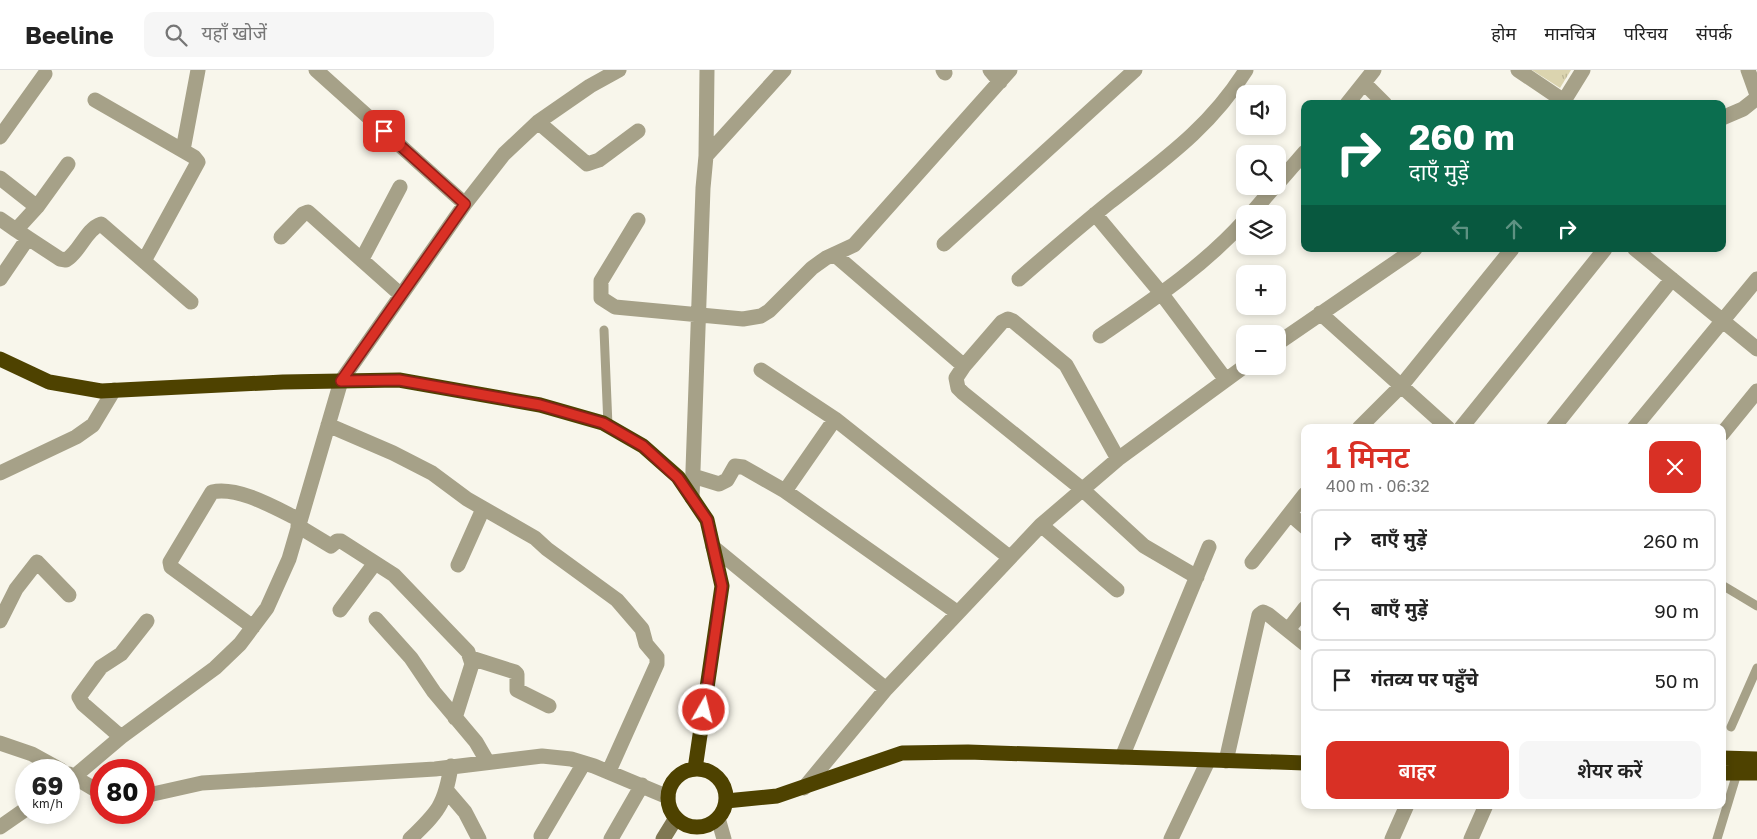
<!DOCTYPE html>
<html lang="hi">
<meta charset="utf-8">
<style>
:root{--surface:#fff;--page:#f6f6f6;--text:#222;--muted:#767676;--line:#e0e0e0;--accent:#d93025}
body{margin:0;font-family:"Golos Text","Noto Sans Devanagari",sans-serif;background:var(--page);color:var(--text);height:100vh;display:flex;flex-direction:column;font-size:19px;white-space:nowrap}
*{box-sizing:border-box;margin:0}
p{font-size:16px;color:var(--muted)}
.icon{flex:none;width:28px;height:28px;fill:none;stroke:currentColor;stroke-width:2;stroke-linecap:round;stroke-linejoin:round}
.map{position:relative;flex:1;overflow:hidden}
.panel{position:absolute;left:1301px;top:354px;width:425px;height:385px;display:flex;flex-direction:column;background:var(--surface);border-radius:10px;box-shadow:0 2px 8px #0003}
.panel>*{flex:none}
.top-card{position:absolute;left:1301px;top:30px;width:425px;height:152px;border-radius:10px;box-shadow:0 2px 8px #0003;background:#0b6e4f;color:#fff;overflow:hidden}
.buttons{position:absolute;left:1236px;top:15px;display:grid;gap:10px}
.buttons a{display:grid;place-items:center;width:50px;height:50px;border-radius:10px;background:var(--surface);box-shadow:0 2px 8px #0003;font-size:25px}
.speed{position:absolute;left:15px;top:689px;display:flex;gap:10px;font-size:25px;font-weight:700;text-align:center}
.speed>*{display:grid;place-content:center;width:65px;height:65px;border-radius:50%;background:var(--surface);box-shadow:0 2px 8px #0003;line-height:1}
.speed small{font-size:12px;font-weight:400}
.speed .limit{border:8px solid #d22;background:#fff;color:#111}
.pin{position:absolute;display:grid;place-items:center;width:42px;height:42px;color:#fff;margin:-21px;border-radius:10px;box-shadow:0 2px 8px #0006}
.me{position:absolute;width:55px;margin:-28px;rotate:8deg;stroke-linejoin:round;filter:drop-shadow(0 0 4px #0008)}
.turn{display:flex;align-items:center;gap:18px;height:105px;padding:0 25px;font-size:22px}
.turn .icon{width:65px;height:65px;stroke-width:2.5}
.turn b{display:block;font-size:35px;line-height:42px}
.lanes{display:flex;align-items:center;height:48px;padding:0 25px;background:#0003;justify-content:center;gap:25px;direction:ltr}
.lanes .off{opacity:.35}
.round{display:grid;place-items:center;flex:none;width:52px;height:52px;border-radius:10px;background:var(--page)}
.summary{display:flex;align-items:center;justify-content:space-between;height:85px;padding:0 25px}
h1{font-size:30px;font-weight:600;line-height:38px;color:var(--accent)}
.primary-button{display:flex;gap:10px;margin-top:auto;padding:10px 25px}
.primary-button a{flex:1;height:58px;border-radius:10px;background:var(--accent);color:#fff;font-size:20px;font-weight:600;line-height:58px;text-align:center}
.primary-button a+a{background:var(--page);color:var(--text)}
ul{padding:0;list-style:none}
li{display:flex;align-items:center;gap:15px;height:62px;margin:0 10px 8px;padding:0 15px;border:2px solid var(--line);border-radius:10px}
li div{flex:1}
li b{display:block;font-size:19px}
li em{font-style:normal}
header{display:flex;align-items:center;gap:30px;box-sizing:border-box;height:70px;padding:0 25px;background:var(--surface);border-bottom:1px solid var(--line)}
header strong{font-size:24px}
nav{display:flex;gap:28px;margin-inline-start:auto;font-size:18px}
.search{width:350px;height:45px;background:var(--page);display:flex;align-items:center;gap:12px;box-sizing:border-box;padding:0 18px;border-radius:10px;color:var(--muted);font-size:19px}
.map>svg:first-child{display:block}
.grass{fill:url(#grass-tufts)}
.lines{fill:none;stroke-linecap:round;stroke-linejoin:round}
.lane{stroke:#a6a188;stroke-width:9}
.street{stroke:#a6a188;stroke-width:15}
.secondary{stroke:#807853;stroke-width:15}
.highway{stroke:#4e4200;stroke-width:15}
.route-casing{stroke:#8d1f18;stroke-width:12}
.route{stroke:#d93025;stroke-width:9}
</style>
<header>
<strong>Beeline</strong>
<div class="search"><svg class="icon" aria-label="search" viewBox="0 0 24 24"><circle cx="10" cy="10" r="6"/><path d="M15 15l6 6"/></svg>यहाँ खोजें</div>
<nav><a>होम</a><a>मानचित्र</a><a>परिचय</a><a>संपर्क</a></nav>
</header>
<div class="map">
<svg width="1757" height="769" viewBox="0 0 1757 769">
<defs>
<pattern id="grass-tufts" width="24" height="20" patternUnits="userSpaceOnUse" patternTransform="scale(1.25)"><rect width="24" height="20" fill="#dbd4af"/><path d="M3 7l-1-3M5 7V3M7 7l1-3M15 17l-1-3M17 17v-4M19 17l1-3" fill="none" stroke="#bbb595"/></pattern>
</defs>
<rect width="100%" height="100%" fill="#f8f6eb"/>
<path class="grass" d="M 1532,0 L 1571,0 L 1560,18 Z"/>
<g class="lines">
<path class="lane" d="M 604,260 L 608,356
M 1722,515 L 1757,536
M 1731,657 L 1757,598
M 1717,769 L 1738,700"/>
<path class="street" d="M 316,0 L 465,134
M 943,0 L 945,3
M 990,0 L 1000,12
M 1518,0 L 1564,31
M 1748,0 L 1757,25
M 1365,14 L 1385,34
M 95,30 L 194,87 L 198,92 L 144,191
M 1347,34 L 1374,0
M 1562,34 L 1583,0
M 1722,48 L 1743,39 L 1757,28
M 538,52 L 587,94 L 599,90 L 638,61
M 0,67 L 45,4
M 183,80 L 198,0
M 706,86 L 784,0
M 0,108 L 37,137 L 16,160 L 28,168 L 0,209
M 1278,113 L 1305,82
M 37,137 L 68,94
M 1095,144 L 1161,223 L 1226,310
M 1251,144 L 1275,116
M 0,149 L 16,160
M 638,150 L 601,211 L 601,228 L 615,237 L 743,249 L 761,246 L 769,241 L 812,198 L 826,188 L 854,175 L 1010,0
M 281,167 L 303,144 L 308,142 L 401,225
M 28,168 L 60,189 L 66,190 C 80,182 86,159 101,154 L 191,232
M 944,174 L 1135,0
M 1635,179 L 1757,279
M 835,185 L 964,296 L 956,308 L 958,318 L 963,323 L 1082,419 L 1144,476 L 1197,507
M 362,189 L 400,117
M 1019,209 C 1049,183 1079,157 1110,132 C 1162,91 1210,58 1246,0
M 1320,243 L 1448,358
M 1100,266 C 1151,231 1204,196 1245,150
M 1278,273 L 1415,179
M 964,296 L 1002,252 L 1008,249 L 1013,251 L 1066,295 L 1118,389
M 761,300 L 835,349 L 1009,487
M 328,355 L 393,383 L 432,403 L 467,429 L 535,468 L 547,479 L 617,530 L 642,559 L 646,574 L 657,587 L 657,594 L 609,701
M 1359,358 L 1402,315 L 1512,179
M 1461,358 L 1605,179
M 1553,358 L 1672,209
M 1634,358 L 1757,209
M 1722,364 L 1757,321
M 0,403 L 76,367 L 93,355 L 114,320
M 693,406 L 719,414 L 727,410 L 735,396 L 743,397 L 785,421 L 958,543
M 785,421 L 835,349
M 692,428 L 703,118 L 706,86 L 707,0
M 1290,444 L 1305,457
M 1041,455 L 1117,520
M 298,456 L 331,476 L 337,471 L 341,471 L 394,505 L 468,582 L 472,594 L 455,648
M 713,477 L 886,619
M 1252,492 L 1305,424
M 458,495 L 483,439
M 340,540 L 375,493
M 376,549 L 411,588 L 434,622 L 476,672 L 487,691
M 0,551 L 16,519 L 37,492 L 69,525
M 253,557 L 171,497 L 170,492 L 212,422 C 239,416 277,439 300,450
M 1288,560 L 1305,538
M 471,588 L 515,602 L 517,604 L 517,620 L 549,636
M 121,667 L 83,634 L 79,627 L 101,597 L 121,584 L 147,551
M 0,673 L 32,684 L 61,700
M 1122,687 L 1209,477
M 1226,691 L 1259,545 L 1263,542 L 1269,545 L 1305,574
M 69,704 L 101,723
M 69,711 L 121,667 L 215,598 L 240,574 L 267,538 L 289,489 L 341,311 L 465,134 L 504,84 L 538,52 L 590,16 L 619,0
M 804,718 L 886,619 L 1041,455 L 1118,389 L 1245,296
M 447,721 L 465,742 L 479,769
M 144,726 L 202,713 L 435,699 L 542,686 L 571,689 L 594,696 L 668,727
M 718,748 L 724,769
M 0,757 L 26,739
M 541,766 L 584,693
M 410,769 C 438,742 445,735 451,696
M 611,769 L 642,715
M 1171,769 L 1208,691
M 1392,769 L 1407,735
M 1471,769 L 1486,735"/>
<path class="secondary" d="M 663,769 L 676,748"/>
<path class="highway" d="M 0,289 L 49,312 L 101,321 L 283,312 L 399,310 L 540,335 L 603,353 L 643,376 L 678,407 L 707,450 L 722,516 L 695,699
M 1722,688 L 1757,689
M668 728a29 29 0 1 1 58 0a29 29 0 1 1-58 0Z
M 1722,703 L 1757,703
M 726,731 L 777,726 L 902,683 L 968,682 L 1305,693"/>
</g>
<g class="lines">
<g class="route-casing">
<path id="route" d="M 384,61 L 465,134 L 341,311 L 399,310 L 540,335 L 603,353 L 643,376 L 678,408 L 707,450 L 716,490 L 722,516 L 704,640"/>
</g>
<use href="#route" class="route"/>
</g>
</svg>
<div class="buttons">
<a><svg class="icon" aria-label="sound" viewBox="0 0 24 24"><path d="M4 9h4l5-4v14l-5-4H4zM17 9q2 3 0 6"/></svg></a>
<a><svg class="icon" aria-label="search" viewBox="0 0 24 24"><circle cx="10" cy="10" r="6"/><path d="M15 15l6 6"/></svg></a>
<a><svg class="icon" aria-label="layers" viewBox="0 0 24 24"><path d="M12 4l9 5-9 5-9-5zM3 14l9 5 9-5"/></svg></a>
<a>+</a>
<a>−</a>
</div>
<div class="speed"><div>69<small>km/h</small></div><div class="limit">80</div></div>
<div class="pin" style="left:384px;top:61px;background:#d93025"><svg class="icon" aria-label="arrive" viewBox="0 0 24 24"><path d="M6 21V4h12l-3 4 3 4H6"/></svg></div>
<svg class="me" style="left:704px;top:640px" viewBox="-20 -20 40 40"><circle r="17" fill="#d93025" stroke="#fff" stroke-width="3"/><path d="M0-11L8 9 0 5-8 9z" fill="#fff"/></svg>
<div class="top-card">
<div class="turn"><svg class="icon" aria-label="right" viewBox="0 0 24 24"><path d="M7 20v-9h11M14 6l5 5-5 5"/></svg><div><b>260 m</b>दाएँ मुड़ें</div></div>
<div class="lanes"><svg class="icon off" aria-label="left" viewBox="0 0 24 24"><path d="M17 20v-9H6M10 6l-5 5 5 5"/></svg><svg class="icon off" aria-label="ahead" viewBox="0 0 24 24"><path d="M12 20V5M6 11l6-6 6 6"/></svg><svg class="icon" aria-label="right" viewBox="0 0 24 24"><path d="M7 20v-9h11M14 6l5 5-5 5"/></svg></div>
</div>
<section class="panel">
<div class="summary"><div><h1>1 मिनट</h1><p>400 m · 06:32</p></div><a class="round" style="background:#d93025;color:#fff"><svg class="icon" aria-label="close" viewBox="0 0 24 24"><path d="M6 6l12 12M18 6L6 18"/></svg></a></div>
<ul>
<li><svg class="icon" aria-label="right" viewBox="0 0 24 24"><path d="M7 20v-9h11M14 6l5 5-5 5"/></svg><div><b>दाएँ मुड़ें</b></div><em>260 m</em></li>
<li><svg class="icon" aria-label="left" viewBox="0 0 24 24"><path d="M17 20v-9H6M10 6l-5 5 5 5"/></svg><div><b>बाएँ मुड़ें</b></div><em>90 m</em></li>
<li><svg class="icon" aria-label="arrive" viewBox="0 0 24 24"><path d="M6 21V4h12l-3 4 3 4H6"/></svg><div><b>गंतव्य पर पहुँचे</b></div><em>50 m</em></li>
</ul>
<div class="primary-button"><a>बाहर</a><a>शेयर करें</a></div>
</section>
</div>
